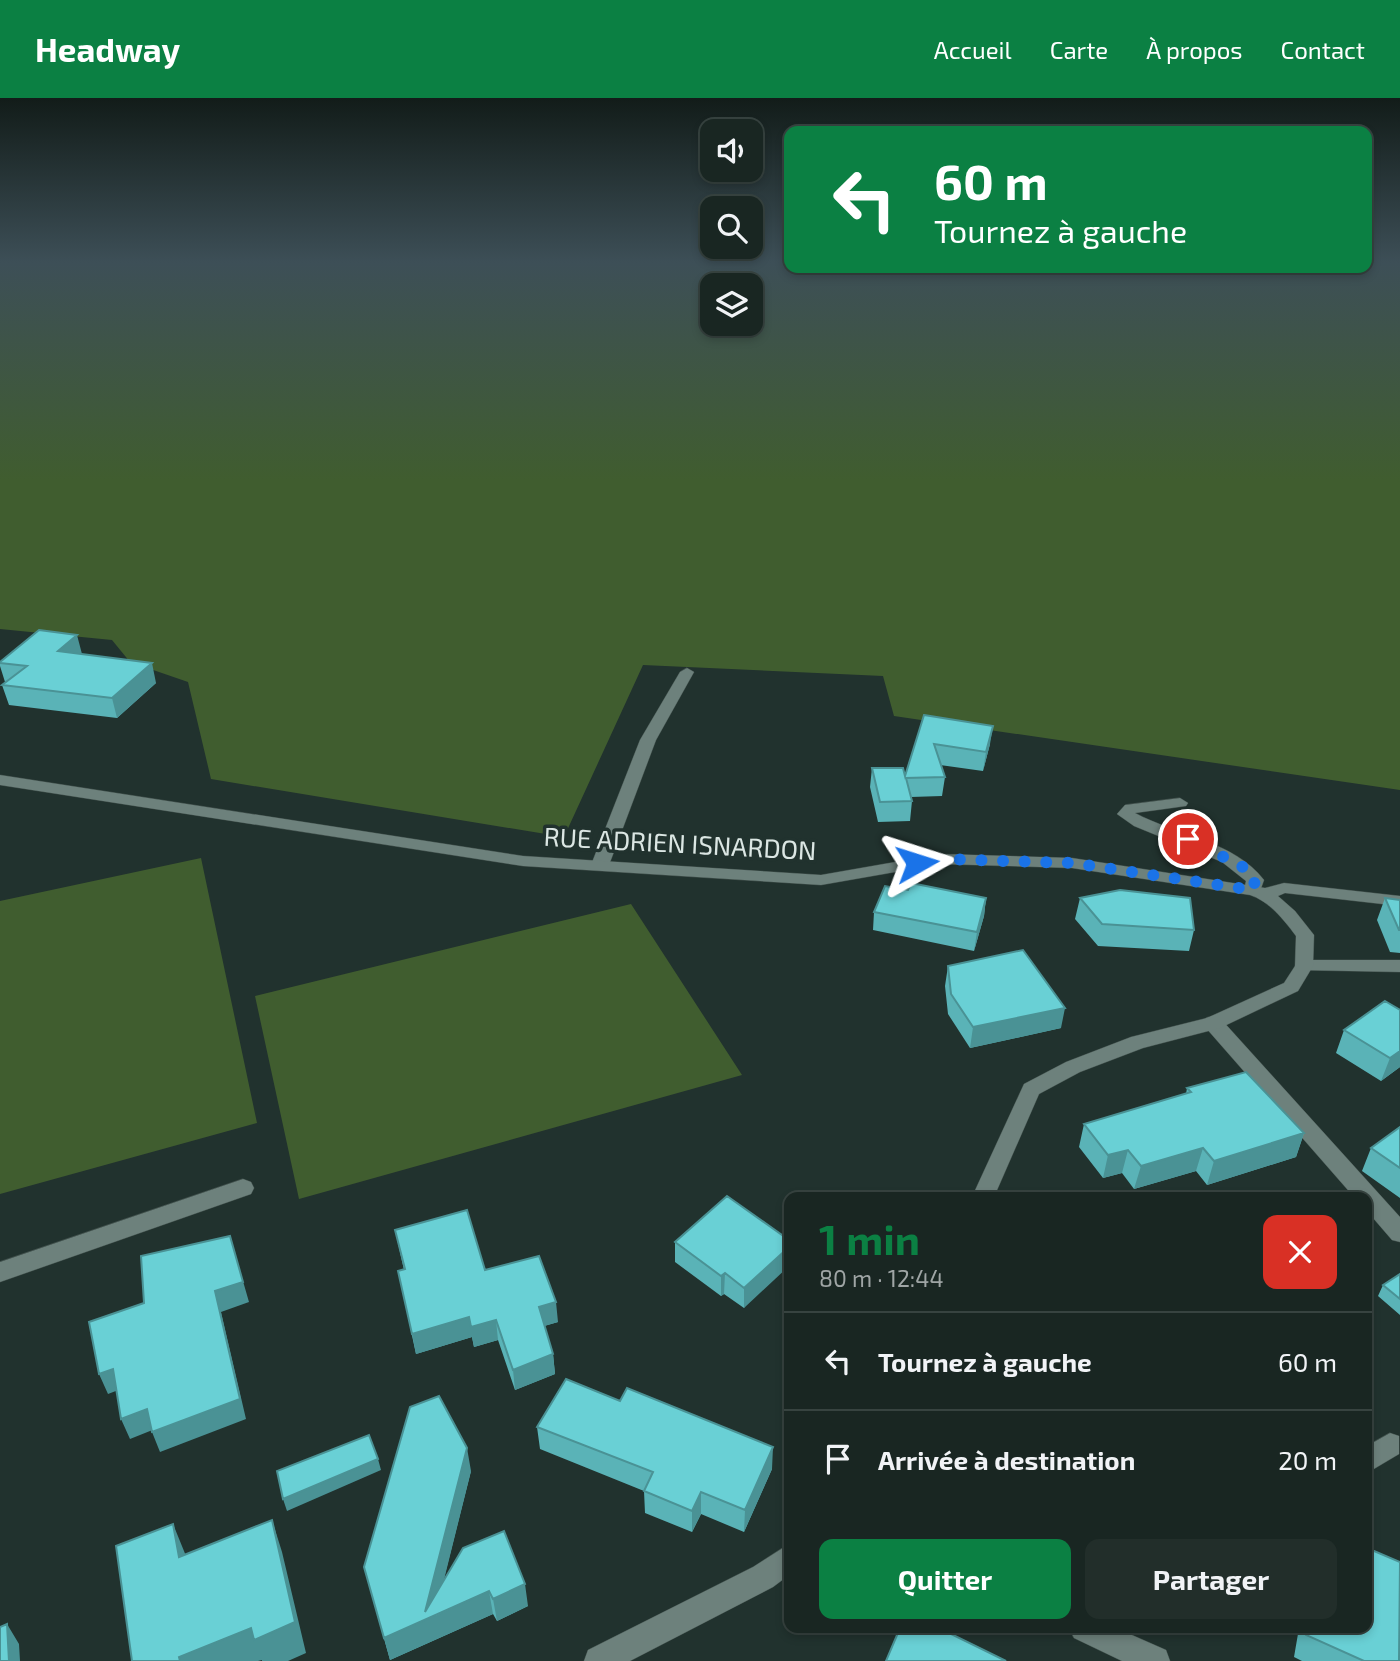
<!DOCTYPE html>
<html lang="fr">
<meta charset="utf-8">
<style>
:root{--surface:#192622;--page:#222e2a;--text:#f1f3f6;--muted:#9fa5a5;--line:#374340;--accent:#0b8043}
body{margin:0;font-family:"Exo 2",sans-serif;background:var(--page);color:var(--text);height:100vh;display:flex;flex-direction:column;font-size:26px;white-space:nowrap}
*{box-sizing:border-box;margin:0}
p{font-size:23px;color:var(--muted)}
.icon{flex:none;width:38px;height:38px;fill:none;stroke:currentColor;stroke-width:2;stroke-linecap:round;stroke-linejoin:round}
.map{position:relative;flex:1;overflow:hidden}
.panel{position:absolute;left:784px;top:1094px;width:588px;height:441px;display:flex;flex-direction:column;background:var(--surface);border-radius:14px;box-shadow:0 4px 10px #0003,0 0 0 2px var(--line)}
.panel>*{flex:none}
.top-card{position:absolute;left:784px;top:28px;width:588px;height:147px;border-radius:14px;box-shadow:0 4px 10px #0003,0 0 0 2px var(--line);background:#0b8043;color:#fff;overflow:hidden}
.tools{position:absolute;left:700px;top:21px;display:grid;gap:14px}
.tools a{display:grid;place-items:center;width:63px;height:63px;border-radius:14px;background:var(--surface);box-shadow:0 4px 10px #0003,0 0 0 2px var(--line);font-size:35px}
.pin{position:absolute;display:grid;place-items:center;width:60px;height:60px;color:#fff;margin:-30px;border:4px solid #fff;border-radius:50%;box-shadow:0 2px 7px #0007}
.me{position:absolute;width:77px;margin:-38px;rotate:84deg;stroke-linejoin:round;filter:drop-shadow(0 0 5px #0008)}
.turn{display:flex;align-items:center;gap:24px;height:147px;padding:0 35px;font-size:32px}
.turn .icon{width:91px;height:91px;stroke-width:2.5}
.turn b{display:block;font-size:49px;line-height:60px}
.round{display:grid;place-items:center;flex:none;width:74px;height:74px;border-radius:14px;background:var(--page)}
.overview{display:flex;align-items:center;justify-content:space-between;height:119px;padding:0 35px}
h1{font-size:42px;font-weight:700;line-height:52px;color:var(--accent)}
.cta{display:flex;gap:14px;margin-top:auto;padding:14px 35px}
.cta a{flex:1;height:80px;border-radius:14px;background:var(--accent);color:#fff;font-size:28px;font-weight:700;line-height:80px;text-align:center}
.cta a+a{background:var(--page);color:var(--text)}
ul{padding:0;list-style:none}
li{display:flex;align-items:center;gap:21px;height:98px;padding:0 35px;border-top:2px solid var(--line)}
li div{flex:1}
li b{display:block;font-size:26px}
li em{font-style:normal}
header{display:flex;align-items:center;gap:42px;box-sizing:border-box;height:98px;padding:0 35px;background:var(--accent);color:#fff}
header strong{font-size:33px}
nav{display:flex;gap:38px;margin-inline-start:auto;font-size:24px}
.map>svg:first-child{display:block}
.green{fill:#405d2f;fill-rule:evenodd}
.lines{fill:none;stroke-linecap:round;stroke-linejoin:round}
.lane-casing{stroke:#404f4b;stroke-width:1}
.street-casing{stroke:#404f4b;stroke-width:1}
.lane{fill:#6d817c;fill-rule:evenodd}
.street{fill:#6d817c;fill-rule:evenodd}
.wall{fill:#5ab3b7}
.shaded-wall{fill:#4a9295}
.building{fill:#69d0d5;stroke:#4a9295;stroke-width:2}
.route{stroke:#1a73e8;stroke-width:12;stroke-dasharray:0 21.6}
.labels{text-anchor:middle;stroke-width:7;stroke-linejoin:round;paint-order:stroke}
.street-label{font-size:26px;fill:#dbe6e3;stroke:#21322e}
</style>
<header>
<strong>Headway</strong>
<nav><a>Accueil</a><a>Carte</a><a>À propos</a><a>Contact</a></nav>
</header>
<div class="map">
<svg width="1400" height="1563" viewBox="0 0 1400 1563">
<rect width="100%" height="100%" fill="#21322e"/>
<path class="green" d="M 0,164 L 789,164 L 789,170 L 1367,170 L 1367,164 L 1400,164 L 1400,692 L 894,618 L 883,578 L 643,567 L 564,739 L 211,681 L 188,584 L 130,564 L 112,542 L 0,531 ZM 712,187 L 751,187 L 751,226 L 712,226 Z
M 201,760 L 257,1025 L 0,1096 L 0,803 Z
M 631,806 L 742,977 L 299,1101 L 255,898 Z"/>
<g class="lines">
<g class="lane-casing">
<path id="lane" d="M 687,570 L 694,574 L 656,642 L 609,767 L 606,771 L 594,771 L 591,767 L 640,642 L 680,574 Z
M 1180,700 L 1188,705 L 1186,708 L 1135,715 C 1176,737 1234,743 1264,782 L 1259,796 L 1247,796 L 1244,792 L 1246,783 L 1222,764 L 1134,728 L 1117,716 L 1125,707 Z
M 1304,862 L 1400,862 L 1400,874 L 1297,872 L 1295,868 L 1297,864 Z
M 1213,918 L 1220,920 L 1400,1119 L 1400,1144 L 1392,1142 L 1367,1113 L 1367,1099 L 1354,1099 L 1206,930 L 1203,925 L 1206,920 Z
M 243,1081 L 251,1084 L 254,1090 L 251,1096 L 0,1184 L 0,1164 Z
M 1390,1335 L 1399,1338 L 1399,1356 L 1367,1375 L 1367,1348 Z
M 1069,1530 L 1116,1530 L 1166,1552 L 1170,1563 L 1122,1563 L 1074,1540 Z"/>
</g>
<g class="street-casing">
<path id="street" d="M 0,677 L 523,758 L 821,777 L 941,756 L 1072,760 L 1265,790 L 1284,785 L 1400,798 L 1400,808 L 1285,795 L 1278,798 L 1295,813 L 1314,837 L 1313,868 L 1298,893 L 1220,930 L 1143,950 L 1080,974 L 1039,996 L 994,1099 L 972,1099 L 1024,986 L 1066,964 L 1131,939 L 1207,920 L 1284,885 L 1295,868 L 1296,838 C 1284,822 1269,803 1250,797 L 1072,770 L 941,766 L 821,787 L 523,768 L 0,687 Z
M 789,1446 L 789,1477 L 773,1489 L 630,1563 L 584,1563 L 588,1552 L 753,1469 Z"/>
</g>
<use href="#lane" class="lane"/>
<use href="#street" class="street"/>
</g>
<path class="wall" d="M 82,556 L 156,585 L 117,620 L 9,607 L 2,587 L 5,584 L 0,568 L 0,564 Z
M 924,617 L 990,646 L 983,673 L 940,667 L 945,679 L 942,698 L 911,699 L 912,703 L 910,723 L 878,724 L 870,689 L 872,670 L 905,678 Z
M 908,792 L 986,800 L 984,818 L 974,853 L 873,832 L 874,814 Z
M 1080,800 L 1194,832 L 1189,853 L 1098,848 L 1075,821 Z
M 1385,800 L 1400,802 L 1400,855 L 1390,854 L 1377,822 Z
M 948,868 L 1061,930 L 970,950 L 948,916 L 945,888 Z
M 1385,903 L 1400,969 L 1381,983 L 1336,955 L 1344,932 Z
M 1187,990 L 1304,1035 L 1296,1059 L 1207,1087 L 1196,1073 L 1134,1091 L 1122,1075 L 1103,1080 L 1079,1049 L 1084,1026 L 1186,996 Z
M 1400,1029 L 1400,1100 L 1362,1073 L 1371,1050 Z
M 395,1132 L 485,1172 L 558,1224 L 544,1228 L 553,1256 L 555,1276 L 515,1292 L 498,1242 L 474,1249 L 472,1239 L 416,1256 L 398,1173 L 404,1172 Z
M 789,1142 L 744,1210 L 724,1196 L 721,1198 L 675,1164 L 675,1144 Z
M 1400,1176 L 1400,1217 L 1378,1198 L 1383,1187 Z
M 537,1329 L 772,1371 L 744,1434 L 701,1416 L 692,1434 L 645,1415 L 644,1393 L 540,1351 Z
M 471,1373 L 443,1484 L 463,1450 L 528,1508 L 497,1523 L 493,1516 L 390,1562 L 364,1469 Z
M 1299,1530 L 1367,1530 L 1399,1563 L 1302,1563 L 1294,1559 Z"/>
<path class="shaded-wall" d="M 77,537 L 82,556 L 58,553 Z
M 152,565 L 156,585 L 117,620 L 112,600 Z
M 993,628 L 990,646 L 983,673 L 986,654 Z
M 986,800 L 984,818 L 974,853 L 977,834 Z
M 1065,910 L 1061,930 L 970,950 L 973,929 Z
M 1400,953 L 1400,969 L 1381,983 L 1390,960 Z
M 1304,1035 L 1296,1059 L 1207,1087 L 1214,1063 Z
M 1203,1050 L 1196,1073 L 1134,1091 L 1141,1068 Z
M 1128,1052 L 1122,1075 L 1103,1080 L 1108,1057 Z
M 230,1138 L 249,1204 L 221,1214 L 246,1321 L 160,1354 L 152,1334 L 215,1193 Z
M 789,1149 L 789,1168 L 744,1210 L 744,1190 Z
M 725,1175 L 724,1196 L 721,1198 L 721,1178 Z
M 556,1204 L 558,1224 L 541,1229 L 539,1209 Z
M 469,1219 L 496,1222 L 498,1242 L 474,1249 L 472,1239 L 416,1256 L 412,1236 Z
M 553,1256 L 555,1276 L 515,1292 L 513,1272 Z
M 113,1271 L 121,1291 L 108,1296 L 99,1276 Z
M 147,1311 L 155,1331 L 130,1341 L 121,1321 Z
M 773,1349 L 772,1371 L 744,1434 L 745,1412 Z
M 467,1350 L 471,1373 L 435,1518 L 489,1493 L 493,1516 L 390,1562 L 384,1540 L 425,1514 Z
M 378,1361 L 381,1372 L 287,1413 L 283,1401 Z
M 701,1394 L 701,1416 L 692,1434 L 692,1413 Z
M 272,1422 L 282,1454 L 306,1555 L 288,1563 L 262,1563 L 262,1562 L 258,1563 L 180,1563 L 179,1559 Z
M 173,1426 L 186,1458 L 179,1459 Z
M 525,1486 L 528,1508 L 497,1523 L 493,1501 Z
M 7,1526 L 19,1546 L 20,1563 L 9,1563 Z"/>
<path class="building" d="M 39,532 L 77,537 L 58,553 L 152,565 L 112,600 L 2,587 L 27,568 L 0,565 L 0,564 Z
M 924,617 L 993,628 L 986,654 L 934,646 L 945,679 L 906,680 L 912,703 L 880,704 L 872,670 L 903,670 L 905,678 Z
M 911,785 L 986,800 L 977,834 L 874,814 L 885,788 L 908,792 Z
M 1120,792 L 1190,800 L 1194,832 L 1102,826 L 1080,800 Z
M 1385,800 L 1400,802 L 1400,832 L 1399,832 Z
M 1023,852 L 1065,910 L 973,929 L 951,896 L 948,868 Z
M 1385,903 L 1400,912 L 1400,953 L 1390,960 L 1344,932 Z
M 1246,974 L 1304,1035 L 1214,1063 L 1203,1050 L 1141,1068 L 1128,1052 L 1108,1057 L 1084,1026 L 1191,994 L 1187,990 Z
M 1400,1029 L 1400,1070 L 1371,1050 Z
M 727,1098 L 789,1142 L 789,1149 L 744,1190 L 725,1175 L 721,1178 L 675,1144 Z
M 467,1112 L 485,1172 L 539,1158 L 556,1204 L 539,1209 L 553,1256 L 513,1272 L 496,1222 L 471,1229 L 469,1219 L 412,1236 L 398,1173 L 405,1171 L 395,1132 Z
M 230,1138 L 243,1184 L 215,1193 L 240,1301 L 152,1334 L 147,1311 L 121,1321 L 113,1271 L 99,1276 L 89,1224 L 144,1205 L 141,1158 Z
M 1400,1176 L 1400,1201 L 1383,1187 Z
M 566,1281 L 620,1303 L 627,1290 L 773,1349 L 745,1412 L 701,1394 L 692,1413 L 644,1393 L 653,1374 L 537,1329 Z
M 439,1298 L 467,1350 L 425,1514 L 463,1450 L 504,1433 L 525,1486 L 493,1501 L 489,1493 L 384,1540 L 364,1469 L 410,1309 Z
M 369,1337 L 378,1361 L 283,1401 L 277,1373 Z
M 272,1422 L 295,1524 L 254,1542 L 251,1530 L 179,1559 L 180,1563 L 132,1563 L 116,1448 L 173,1426 L 179,1459 Z
M 1367,1450 L 1400,1464 L 1399,1563 L 1364,1563 L 1306,1537 L 1307,1530 L 1367,1530 Z
M 7,1526 L 9,1563 L 0,1563 L 0,1529 Z
M 900,1530 L 939,1530 L 1006,1563 L 886,1563 Z"/>
<linearGradient id="sky" x2="0" y2="1"><stop stop-color="#121c19"/><stop offset="0.43" stop-color="#3d4f57"/><stop offset="1" stop-color="#3d4f57" stop-opacity="0"/></linearGradient>
<rect width="1400" height="383" fill="url(#sky)"/>
<g class="lines">
<path class="route" d="M 917,765 L 941,761 L 1072,765 L 1253,792 L 1255,782 L 1245,770 L 1188,741"/>
</g>
<g class="labels">
<g class="street-label">
<text transform="translate(680 746) rotate(3)" y="9">RUE ADRIEN ISNARDON</text>
</g>
</g>
</svg>
<div class="tools">
<a><svg class="icon" aria-label="sound" viewBox="0 0 24 24"><path d="M4 9h4l5-4v14l-5-4H4zM17 9q2 3 0 6"/></svg></a>
<a><svg class="icon" aria-label="search" viewBox="0 0 24 24"><circle cx="10" cy="10" r="6"/><path d="M15 15l6 6"/></svg></a>
<a><svg class="icon" aria-label="layers" viewBox="0 0 24 24"><path d="M12 4l9 5-9 5-9-5zM3 14l9 5 9-5"/></svg></a>
</div>
<div class="pin" style="left:1188px;top:741px;background:#d93025"><svg class="icon" aria-label="arrive" viewBox="0 0 24 24"><path d="M6 21V4h12l-3 4 3 4H6"/></svg></div>
<svg class="me" style="left:917px;top:765px" viewBox="-20 -20 40 40"><path d="M0-17L14 15 0 8-14 15z" fill="#1a73e8" stroke="#fff" stroke-width="4"/></svg>
<div class="top-card">
<div class="turn"><svg class="icon" aria-label="left" viewBox="0 0 24 24"><path d="M17 20v-9H6M10 6l-5 5 5 5"/></svg><div><b>60 m</b>Tournez à gauche</div></div>
</div>
<section class="panel">
<div class="overview"><div><h1>1 min</h1><p>80 m · 12:44</p></div><a class="round" style="background:#d93025;color:#fff"><svg class="icon" aria-label="close" viewBox="0 0 24 24"><path d="M6 6l12 12M18 6L6 18"/></svg></a></div>
<ul>
<li><svg class="icon" aria-label="left" viewBox="0 0 24 24"><path d="M17 20v-9H6M10 6l-5 5 5 5"/></svg><div><b>Tournez à gauche</b></div><em>60 m</em></li>
<li><svg class="icon" aria-label="arrive" viewBox="0 0 24 24"><path d="M6 21V4h12l-3 4 3 4H6"/></svg><div><b>Arrivée à destination</b></div><em>20 m</em></li>
</ul>
<div class="cta"><a>Quitter</a><a>Partager</a></div>
</section>
</div>
